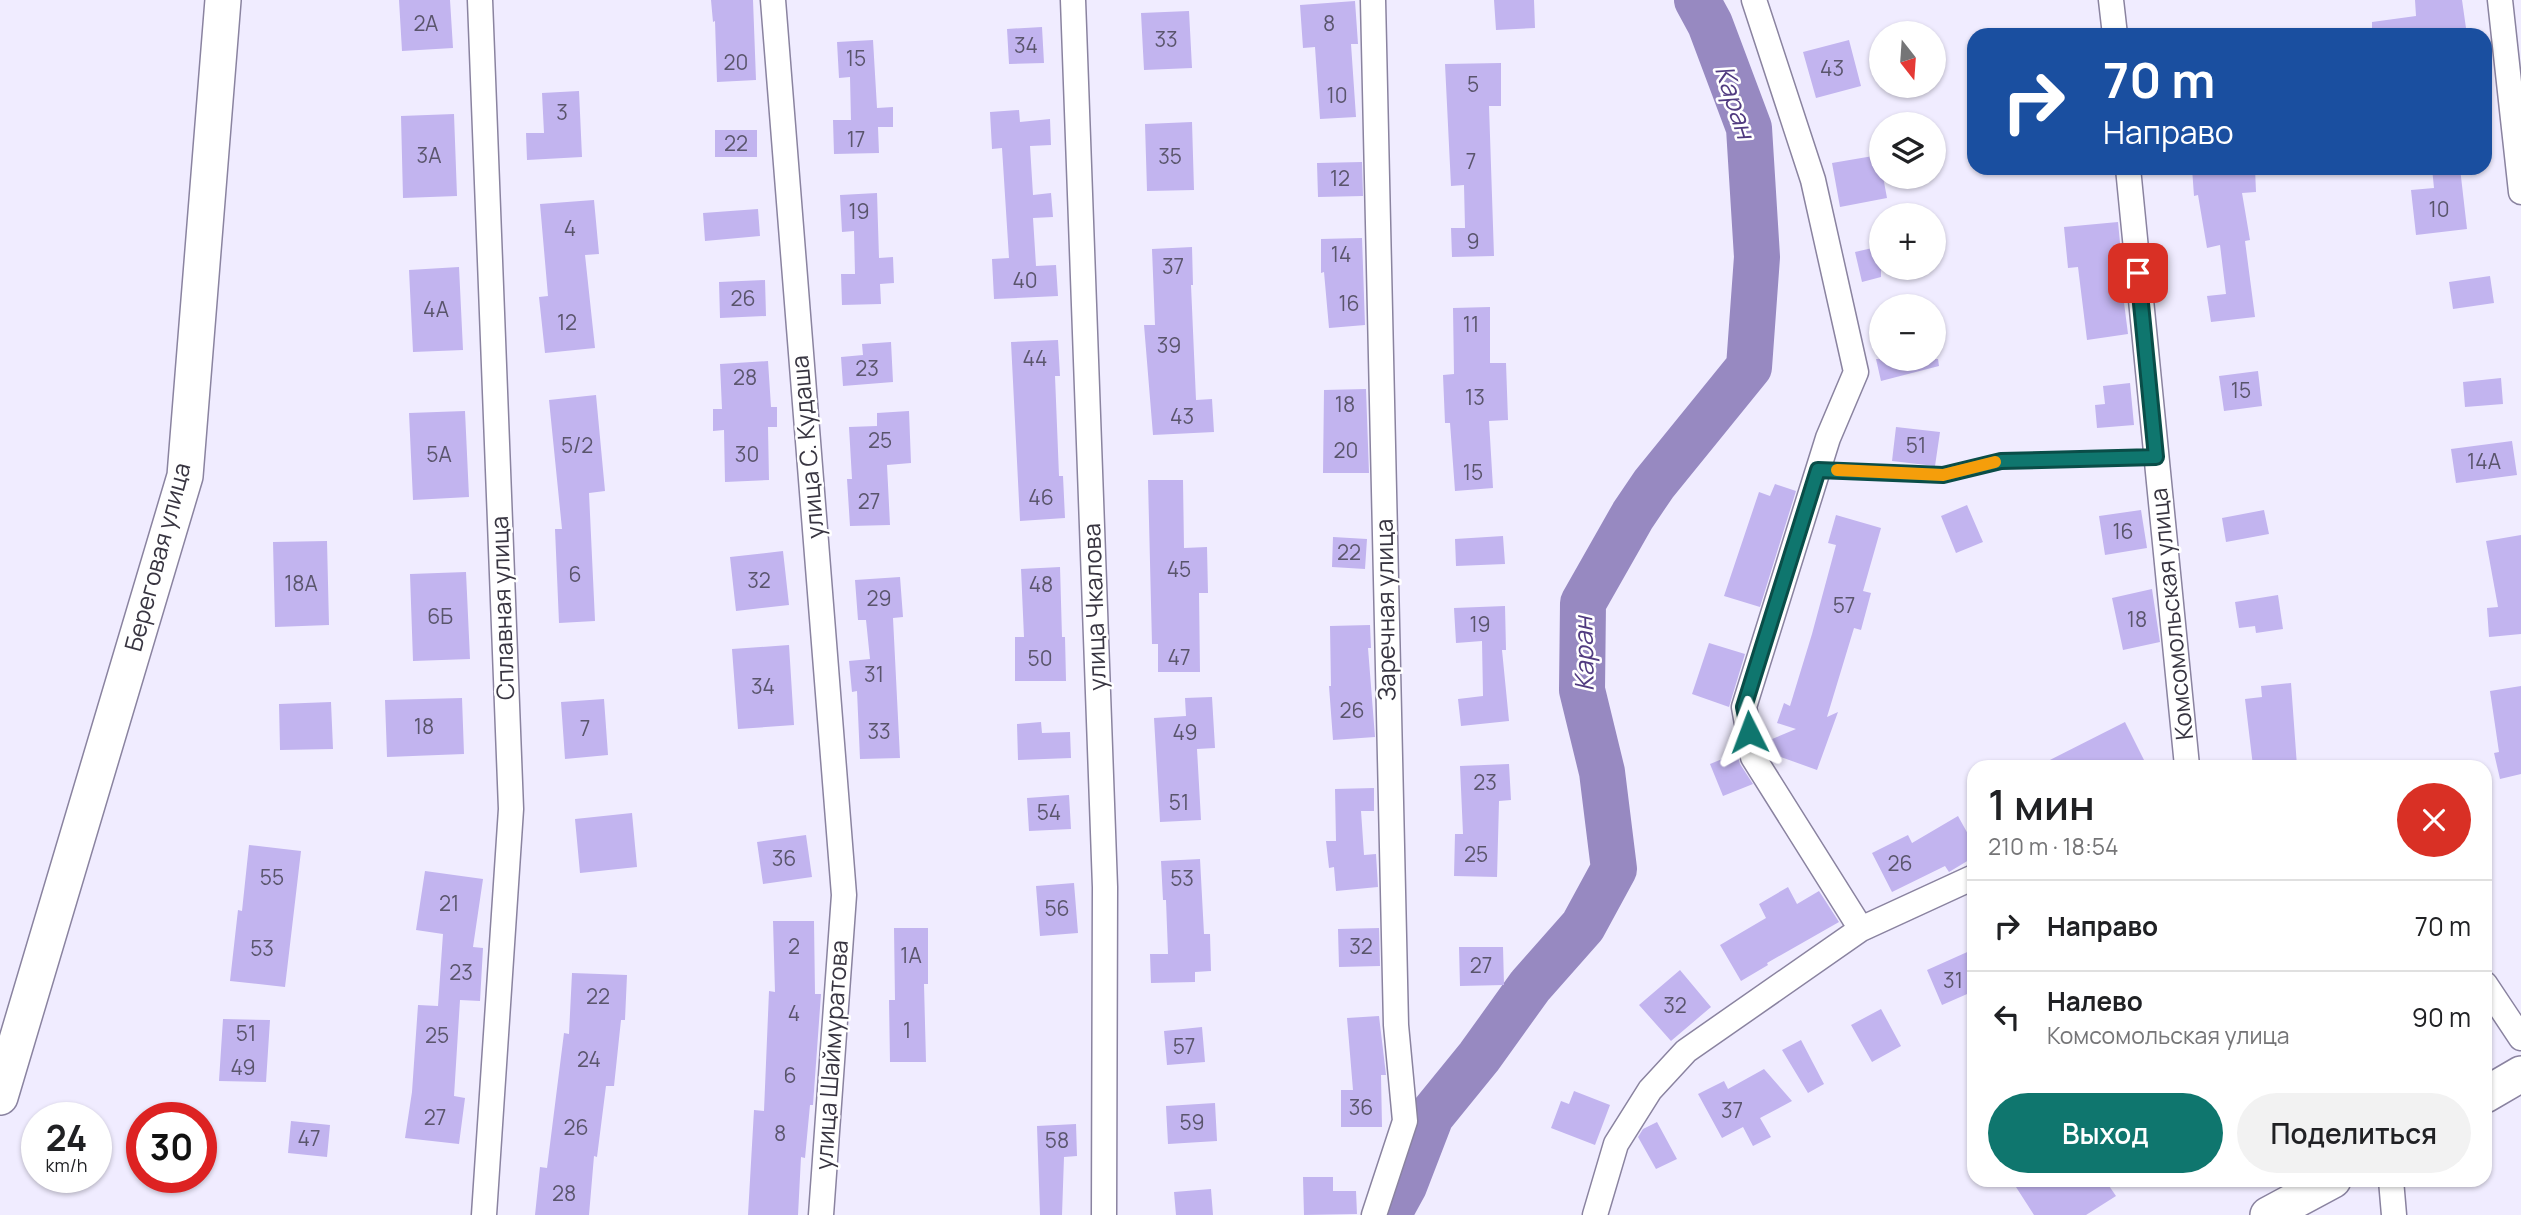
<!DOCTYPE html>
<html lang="ru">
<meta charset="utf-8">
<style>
:root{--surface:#fff;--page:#f2f2f2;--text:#202124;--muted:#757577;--line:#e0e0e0;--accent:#0f766e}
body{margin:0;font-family:Manrope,sans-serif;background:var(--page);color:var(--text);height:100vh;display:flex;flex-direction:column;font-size:26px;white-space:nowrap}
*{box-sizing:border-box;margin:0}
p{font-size:23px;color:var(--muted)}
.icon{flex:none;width:38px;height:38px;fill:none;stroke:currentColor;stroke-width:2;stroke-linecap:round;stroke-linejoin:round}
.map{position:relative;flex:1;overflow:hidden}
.sheet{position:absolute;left:1967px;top:760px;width:525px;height:427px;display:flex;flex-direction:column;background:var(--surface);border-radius:21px;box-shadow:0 2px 5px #0004}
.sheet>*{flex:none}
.guide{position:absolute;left:1967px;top:28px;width:525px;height:147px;border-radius:21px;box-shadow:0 2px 5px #0004;background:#1a4fa0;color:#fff;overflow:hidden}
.needle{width:46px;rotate:163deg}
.fabs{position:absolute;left:1869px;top:21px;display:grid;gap:14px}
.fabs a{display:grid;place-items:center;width:77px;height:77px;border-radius:50%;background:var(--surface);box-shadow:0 2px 5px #0004;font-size:35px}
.speed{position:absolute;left:21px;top:1102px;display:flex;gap:14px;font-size:35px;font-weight:700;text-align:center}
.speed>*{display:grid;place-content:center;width:91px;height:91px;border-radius:50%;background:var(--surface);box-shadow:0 2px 5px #0004;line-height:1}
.speed small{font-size:18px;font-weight:400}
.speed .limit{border:10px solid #d22;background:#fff;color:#111}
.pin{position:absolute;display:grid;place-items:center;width:60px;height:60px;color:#fff;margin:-30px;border-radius:14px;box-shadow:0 4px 10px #0006}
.me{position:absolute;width:77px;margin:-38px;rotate:357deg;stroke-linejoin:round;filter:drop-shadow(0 0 5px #0008)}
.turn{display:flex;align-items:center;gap:24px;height:147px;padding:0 21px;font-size:32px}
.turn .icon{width:91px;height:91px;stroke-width:2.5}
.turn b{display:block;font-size:49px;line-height:60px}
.round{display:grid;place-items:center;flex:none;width:74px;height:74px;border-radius:37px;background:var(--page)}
.summary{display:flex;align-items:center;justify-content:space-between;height:119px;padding:0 21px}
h1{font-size:42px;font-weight:600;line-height:52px}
.cta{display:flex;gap:14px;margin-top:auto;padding:14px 21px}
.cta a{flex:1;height:80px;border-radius:42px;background:var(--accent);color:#fff;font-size:28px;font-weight:600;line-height:80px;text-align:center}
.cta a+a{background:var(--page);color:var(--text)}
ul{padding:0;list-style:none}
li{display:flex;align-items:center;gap:21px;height:91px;padding:0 21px;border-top:2px solid var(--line)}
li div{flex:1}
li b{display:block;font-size:26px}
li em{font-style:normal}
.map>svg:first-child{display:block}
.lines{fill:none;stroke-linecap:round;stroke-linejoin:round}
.river{stroke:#9789c1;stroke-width:46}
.building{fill:#c2b4ef}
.lane-casing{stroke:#8a83a0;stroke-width:15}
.street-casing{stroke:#8a83a0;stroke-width:27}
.secondary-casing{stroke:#8a83a0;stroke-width:38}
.lane{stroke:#fff;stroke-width:12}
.street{stroke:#fff;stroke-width:24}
.secondary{stroke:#fff;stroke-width:35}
.route-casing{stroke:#0a4d48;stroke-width:18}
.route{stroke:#0f766e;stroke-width:12}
.slow{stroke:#f59e0b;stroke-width:12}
.labels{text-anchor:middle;stroke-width:5;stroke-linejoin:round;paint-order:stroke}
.number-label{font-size:21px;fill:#5a556c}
.street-label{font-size:24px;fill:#383541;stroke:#fff}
.water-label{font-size:26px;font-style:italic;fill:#513b80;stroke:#fff}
</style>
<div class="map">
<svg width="2521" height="1215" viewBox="0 0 2521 1215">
<rect width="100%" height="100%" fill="#f0ecff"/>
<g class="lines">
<path class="river" d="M 1388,1215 L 1404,1186 L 1431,1116 L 1479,1057 L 1530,986 L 1583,926 L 1614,869 L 1602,772 L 1582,690 L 1583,603 L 1633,515 L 1654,484 L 1749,367 L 1757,257 L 1749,128 L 1710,24 L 1697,0"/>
</g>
<path class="building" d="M 399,0 L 450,0 L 453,48 L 402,51 Z
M 711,0 L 753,0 L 756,80 L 717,82 L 715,21 L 713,22 Z
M 1494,0 L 1534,0 L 1535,28 L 1496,30 Z
M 2415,0 L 2462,0 L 2467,35 L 2372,35 L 2372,22 L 2416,16 Z
M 1355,1 L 1358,44 L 1351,44 L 1356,117 L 1320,119 L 1315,47 L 1303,48 L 1300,5 Z
M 1189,11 L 1192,68 L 1144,70 L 1141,13 Z
M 1042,27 L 1044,63 L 1009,64 L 1007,29 Z
M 873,40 L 877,108 L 893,107 L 893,127 L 878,127 L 879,153 L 834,154 L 833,120 L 851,120 L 850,77 L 839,78 L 837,42 Z
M 1849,40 L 1861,86 L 1816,98 L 1803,52 Z
M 1501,63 L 1501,106 L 1489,106 L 1494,256 L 1452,257 L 1451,228 L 1465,228 L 1464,185 L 1451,186 L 1445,64 Z
M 579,91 L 582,157 L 527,160 L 526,133 L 544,133 L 542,93 Z
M 1019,110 L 1020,122 L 1050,119 L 1051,145 L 1030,146 L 1033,195 L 1051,193 L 1053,217 L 1033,218 L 1036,266 L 1056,265 L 1058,296 L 994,299 L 992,259 L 1009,258 L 1002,148 L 992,149 L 990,112 Z
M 454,114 L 457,196 L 403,198 L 401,116 Z
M 1192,122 L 1194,190 L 1147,191 L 1145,124 Z
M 715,130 L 757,130 L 757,157 L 715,157 Z
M 1879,155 L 1887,198 L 1840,207 L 1832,163 Z
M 1362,162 L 1363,196 L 1318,197 L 1317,163 Z
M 2192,168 L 2255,168 L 2256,192 L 2242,193 L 2250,240 L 2245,241 L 2255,317 L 2211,322 L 2207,296 L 2226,294 L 2220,245 L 2207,248 L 2198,195 L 2194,196 Z
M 2432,168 L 2460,168 L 2467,229 L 2416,235 L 2411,190 L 2434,188 Z
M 877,193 L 879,258 L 893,257 L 894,283 L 880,284 L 881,304 L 842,305 L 841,274 L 855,274 L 854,231 L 842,232 L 840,195 Z
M 594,200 L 599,254 L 585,255 L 595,348 L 545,353 L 539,297 L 548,296 L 540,204 Z
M 758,209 L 760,236 L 705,241 L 703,213 Z
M 2118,222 L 2122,263 L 2119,263 L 2128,334 L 2087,340 L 2078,267 L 2068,268 L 2064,227 Z
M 1362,238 L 1365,325 L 1329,328 L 1324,272 L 1321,273 L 1321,239 Z
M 1881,246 L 1881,277 L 1862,282 L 1855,252 Z
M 1192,247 L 1193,285 L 1191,285 L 1196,400 L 1212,399 L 1214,432 L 1153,435 L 1144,325 L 1155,325 L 1152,249 Z
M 459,267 L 463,350 L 413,352 L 409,270 Z
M 2490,276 L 2494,303 L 2453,309 L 2449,282 Z
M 765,280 L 766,316 L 720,318 L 719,282 Z
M 1490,307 L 1490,363 L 1506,363 L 1508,420 L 1489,421 L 1493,488 L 1455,491 L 1450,423 L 1445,423 L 1443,375 L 1454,374 L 1453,308 Z
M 1058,340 L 1060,376 L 1055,376 L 1059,476 L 1063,476 L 1065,518 L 1020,521 L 1011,342 Z
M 891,342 L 893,382 L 843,386 L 841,357 L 863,355 L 862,344 Z
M 1876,359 L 1938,359 L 1939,366 L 1881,381 Z
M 768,361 L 771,407 L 777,407 L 777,427 L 768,427 L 769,480 L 725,482 L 724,430 L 713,431 L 713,409 L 722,409 L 720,364 Z
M 2258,371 L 2262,406 L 2224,411 L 2219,376 Z
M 2501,378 L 2503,404 L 2465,407 L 2463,382 Z
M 2130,383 L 2134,425 L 2097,428 L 2095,405 L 2105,404 L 2103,386 Z
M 1366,389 L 1369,473 L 1323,473 L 1324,390 Z
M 596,395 L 605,491 L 589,493 L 595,621 L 559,623 L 555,529 L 562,529 L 549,400 Z
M 465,411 L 469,497 L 413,500 L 409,413 Z
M 909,411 L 911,463 L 887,465 L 890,525 L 850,526 L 847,479 L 852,479 L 849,427 L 877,426 L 877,413 Z
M 1896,427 L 1940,432 L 1935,466 L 1892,461 Z
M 2512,441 L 2517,475 L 2456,483 L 2451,449 Z
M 1148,480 L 1183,480 L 1184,548 L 1207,547 L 1208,593 L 1199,593 L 1200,672 L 1158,672 L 1158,644 L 1152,644 Z
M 1775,484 L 1796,491 L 1760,607 L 1724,596 L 1759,492 L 1770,496 Z
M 1967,505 L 1983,542 L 1956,553 L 1941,516 Z
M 2141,510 L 2147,548 L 2105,555 L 2099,516 Z
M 2264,510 L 2269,534 L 2226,542 L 2222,518 Z
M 1836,515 L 1881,528 L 1863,591 L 1871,593 L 1861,630 L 1854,628 L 1827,717 L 1838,712 L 1817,770 L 1767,752 L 1765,742 L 1796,729 L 1777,723 L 1784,703 L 1790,706 L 1812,634 L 1836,545 L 1828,543 Z
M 2521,535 L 2521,634 L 2489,637 L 2487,608 L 2498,607 L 2486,541 Z
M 1503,536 L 1505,564 L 1456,566 L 1455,539 Z
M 1333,537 L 1367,539 L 1365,569 L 1332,567 Z
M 327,541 L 329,625 L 275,627 L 273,542 Z
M 783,551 L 789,605 L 736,611 L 730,557 Z
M 1060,567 L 1062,637 L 1065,637 L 1066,681 L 1015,681 L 1015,637 L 1024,637 L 1021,569 Z
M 466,572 L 470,659 L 413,661 L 410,574 Z
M 900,577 L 903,617 L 893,618 L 900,758 L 860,759 L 857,691 L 852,692 L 849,661 L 870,659 L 866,620 L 858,620 L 855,580 Z
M 2152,589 L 2160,642 L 2123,650 L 2112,598 Z
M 2278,595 L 2283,629 L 2256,633 L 2255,626 L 2239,628 L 2235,602 Z
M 1505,606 L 1506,650 L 1502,650 L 1509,721 L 1461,726 L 1458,699 L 1483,696 L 1482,641 L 1456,643 L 1454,608 Z
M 1370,625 L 1371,648 L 1368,648 L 1375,737 L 1333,740 L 1329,686 L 1331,686 L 1330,626 Z
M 1709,643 L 1745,654 L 1729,707 L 1692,694 Z
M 789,645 L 794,725 L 738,729 L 732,649 Z
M 2291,683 L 2297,766 L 2253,766 L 2245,699 L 2262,697 L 2261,686 Z
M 2521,686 L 2521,774 L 2500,779 L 2494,753 L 2499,752 L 2490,691 Z
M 1212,697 L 1215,748 L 1197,749 L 1201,820 L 1160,822 L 1154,718 L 1186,716 L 1185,698 Z
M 462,698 L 464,754 L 387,757 L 385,700 Z
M 604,699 L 608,755 L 565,759 L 561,702 Z
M 331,702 L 333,749 L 280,750 L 279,704 Z
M 1041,722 L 1042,733 L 1070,732 L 1071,758 L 1018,760 L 1017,724 Z
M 2125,722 L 2147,766 L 2038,766 Z
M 1737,753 L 1740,764 L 1753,784 L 1723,796 L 1710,764 Z
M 1509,764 L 1511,800 L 1499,801 L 1497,877 L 1454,876 L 1455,834 L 1463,834 L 1460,766 Z
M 1374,788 L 1374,811 L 1361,811 L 1364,855 L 1376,854 L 1378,887 L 1336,891 L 1334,867 L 1329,868 L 1326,841 L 1336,841 L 1335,789 Z
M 1069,795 L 1071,829 L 1029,831 L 1027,798 Z
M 632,813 L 637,867 L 580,873 L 575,819 Z
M 1958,816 L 1974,845 L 1974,857 L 1949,872 L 1945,866 L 1892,892 L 1872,853 L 1908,835 L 1912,843 Z
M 806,835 L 812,877 L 763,884 L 757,842 Z
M 249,845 L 301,851 L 285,987 L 230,981 L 238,910 L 242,911 Z
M 1200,859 L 1204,934 L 1210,934 L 1211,971 L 1195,972 L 1195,982 L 1151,983 L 1150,954 L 1168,954 L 1166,900 L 1163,900 L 1161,861 Z
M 425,871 L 483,879 L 473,947 L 483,948 L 480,1001 L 460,1000 L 454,1096 L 465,1098 L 459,1144 L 405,1138 L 412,1092 L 418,1005 L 438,1006 L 443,934 L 416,930 Z
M 1074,883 L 1078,933 L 1040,936 L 1036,886 Z
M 1788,887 L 1797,904 L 1819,891 L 1839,922 L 1767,963 L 1768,965 L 1741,981 L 1720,945 L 1766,918 L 1759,904 Z
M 773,921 L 814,921 L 815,994 L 821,994 L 813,1105 L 810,1105 L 805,1158 L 801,1157 L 798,1215 L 748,1215 L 754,1110 L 764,1111 L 769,991 L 775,992 Z
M 894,928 L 928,928 L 928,984 L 924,984 L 926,1062 L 890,1062 L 889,1000 L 895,1000 Z
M 1379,928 L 1380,966 L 1339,967 L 1338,929 Z
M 1459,947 L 1503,947 L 1504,985 L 1460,986 Z
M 1974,949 L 1974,991 L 1942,1005 L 1927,970 Z
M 1680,970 L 1711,1007 L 1671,1041 L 1639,1005 Z
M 572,973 L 627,975 L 625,1020 L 621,1020 L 614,1086 L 606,1086 L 597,1157 L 594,1156 L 589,1215 L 535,1215 L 540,1167 L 547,1168 L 564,1033 L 569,1034 Z
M 1881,1009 L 1901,1046 L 1872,1062 L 1851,1025 Z
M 1379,1016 L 1386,1075 L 1381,1075 L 1382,1127 L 1341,1127 L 1341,1090 L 1353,1090 L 1347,1018 Z
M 223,1019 L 270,1020 L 266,1082 L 219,1081 Z
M 1202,1027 L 1205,1062 L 1167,1065 L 1164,1031 Z
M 1801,1040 L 1824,1084 L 1808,1093 L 1782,1050 Z
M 1764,1069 L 1792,1101 L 1760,1118 L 1771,1137 L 1753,1146 L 1743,1127 L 1722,1138 L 1698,1094 L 1724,1081 L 1728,1089 Z
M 1574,1091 L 1610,1105 L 1595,1145 L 1551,1128 L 1561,1101 L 1569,1104 Z
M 1215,1103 L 1217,1141 L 1168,1144 L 1166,1106 Z
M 291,1121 L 330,1125 L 327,1157 L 288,1153 Z
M 1657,1122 L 1677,1159 L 1656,1169 L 1638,1137 L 1643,1129 Z
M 1076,1124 L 1077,1156 L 1064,1157 L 1062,1215 L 1040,1215 L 1037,1126 Z
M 1303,1177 L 1333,1177 L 1333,1191 L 1356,1191 L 1357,1214 L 1304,1215 Z
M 2029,1180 L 2105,1180 L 2116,1196 L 2086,1215 L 2034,1215 L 2016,1187 Z
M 1211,1189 L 1213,1215 L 1176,1215 L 1174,1192 Z"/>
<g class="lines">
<g class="lane-casing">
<path id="lane" d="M 1818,470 L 1943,475 L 2001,461 L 2156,457"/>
</g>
<g class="street-casing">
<path id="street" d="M 480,0 L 511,809 L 484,1215
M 773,0 L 844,895 L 821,1215
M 1073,0 L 1105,887 L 1104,1215
M 1373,0 L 1396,1025 L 1405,1121 L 1374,1215
M 1754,0 L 1813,180 L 1856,372 L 1828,438 L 1744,707 L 1753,757 L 1861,929
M 2111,0 L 2115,35
M 2500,0 L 2521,192
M 2128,168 L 2187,766
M 2485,984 L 2521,1038
M 2391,1180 L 2394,1215
M 1595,1215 L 1616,1144 L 1650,1090 L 1686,1051 L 1861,929 L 1974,877"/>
</g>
<g class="secondary-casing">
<path id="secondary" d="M 2485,1095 L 2521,1074
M 0,1097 L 185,476 L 223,0
M 2268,1215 L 2333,1180"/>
</g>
<use href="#lane" class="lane"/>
<use href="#street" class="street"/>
<use href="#secondary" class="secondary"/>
</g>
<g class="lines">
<g class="route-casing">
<path id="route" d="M 1749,732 L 1744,707 L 1818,470 L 1943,475 L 2001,461 L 2156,457 L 2138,273"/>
</g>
<use href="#route" class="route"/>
<path class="slow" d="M 1837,470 L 1943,475 L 1995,462"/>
</g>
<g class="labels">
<g class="number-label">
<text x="426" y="31">2А</text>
<text x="1329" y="31">8</text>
<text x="1166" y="47">33</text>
<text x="1026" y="53">34</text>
<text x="856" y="66">15</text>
<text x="736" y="70">20</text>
<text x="1832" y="76">43</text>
<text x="1473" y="92">5</text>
<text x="1337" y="103">10</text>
<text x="562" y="120">3</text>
<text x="856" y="147">17</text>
<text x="736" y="151">22</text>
<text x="429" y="163">3А</text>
<text x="1170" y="164">35</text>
<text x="1471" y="169">7</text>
<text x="1340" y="186">12</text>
<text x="2439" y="217">10</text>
<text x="859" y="219">19</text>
<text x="570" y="236">4</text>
<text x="1473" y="249">9</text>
<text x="1341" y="262">14</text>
<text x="1173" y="274">37</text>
<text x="1025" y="288">40</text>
<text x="743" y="306">26</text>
<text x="1349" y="311">16</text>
<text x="436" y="317">4А</text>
<text x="567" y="330">12</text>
<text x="1471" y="332">11</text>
<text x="1169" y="353">39</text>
<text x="1035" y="366">44</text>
<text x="867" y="376">23</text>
<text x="745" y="385">28</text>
<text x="2241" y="398">15</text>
<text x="1475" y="405">13</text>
<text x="1345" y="412">18</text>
<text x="1182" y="424">43</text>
<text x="880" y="448">25</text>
<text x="577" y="453">5/2</text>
<text x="1916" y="453">51</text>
<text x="1346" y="458">20</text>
<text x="439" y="462">5А</text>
<text x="747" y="462">30</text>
<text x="2484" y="469">14А</text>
<text x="1473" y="480">15</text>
<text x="1041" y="505">46</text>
<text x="869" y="509">27</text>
<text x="2123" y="539">16</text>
<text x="1349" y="560">22</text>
<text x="1179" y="577">45</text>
<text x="575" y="582">6</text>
<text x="759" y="588">32</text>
<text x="301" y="591">18А</text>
<text x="1041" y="592">48</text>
<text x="879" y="606">29</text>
<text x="1844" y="613">57</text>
<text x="440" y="624">6Б</text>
<text x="2137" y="627">18</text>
<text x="1480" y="632">19</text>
<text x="1179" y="665">47</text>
<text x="1040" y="666">50</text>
<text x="874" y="682">31</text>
<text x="763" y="694">34</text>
<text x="1352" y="718">26</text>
<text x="424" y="734">18</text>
<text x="585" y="736">7</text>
<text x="879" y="739">33</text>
<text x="1185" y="740">49</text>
<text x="1485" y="790">23</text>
<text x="1179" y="810">51</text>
<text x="1049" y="820">54</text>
<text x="1476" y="862">25</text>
<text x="784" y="866">36</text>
<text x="1900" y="871">26</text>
<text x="272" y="885">55</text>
<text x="1182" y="886">53</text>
<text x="449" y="911">21</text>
<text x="1057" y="916">56</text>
<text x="794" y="954">2</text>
<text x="1361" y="954">32</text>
<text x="262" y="956">53</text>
<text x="911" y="963">1А</text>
<text x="1481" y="973">27</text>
<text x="461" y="980">23</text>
<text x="1953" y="988">31</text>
<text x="598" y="1004">22</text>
<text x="1675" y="1013">32</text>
<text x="794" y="1021">4</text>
<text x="907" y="1038">1</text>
<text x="246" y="1041">51</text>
<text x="437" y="1043">25</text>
<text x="1184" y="1054">57</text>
<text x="589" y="1067">24</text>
<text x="243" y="1075">49</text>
<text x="790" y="1083">6</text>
<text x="1361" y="1115">36</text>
<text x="1732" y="1118">37</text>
<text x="435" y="1125">27</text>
<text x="1192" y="1130">59</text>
<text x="576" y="1135">26</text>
<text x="780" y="1141">8</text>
<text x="309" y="1146">47</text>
<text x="1057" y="1148">58</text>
<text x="564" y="1201">28</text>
</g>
<g class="street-label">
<text transform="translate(808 447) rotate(-95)" y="8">улица С. Кудаша</text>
<text transform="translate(158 557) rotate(-75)" y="8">Береговая улица</text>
<text transform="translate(1095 607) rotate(-92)" y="8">улица Чкалова</text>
<text transform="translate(503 608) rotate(-92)" y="8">Сплавная улица</text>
<text transform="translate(1386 610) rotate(-91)" y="8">Заречная улица</text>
<text transform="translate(2172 614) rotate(-96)" y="8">Комсомольская улица</text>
<text transform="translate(832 1055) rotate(-86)" y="8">улица Шаймуратова</text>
</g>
<g class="water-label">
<text transform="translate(1735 102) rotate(72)" y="9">Каран</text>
<text transform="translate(1584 654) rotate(-91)" y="9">Каран</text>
</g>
</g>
</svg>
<div class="fabs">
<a><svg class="needle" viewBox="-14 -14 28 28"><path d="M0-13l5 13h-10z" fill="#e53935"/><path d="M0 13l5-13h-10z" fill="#757577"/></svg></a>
<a><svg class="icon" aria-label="layers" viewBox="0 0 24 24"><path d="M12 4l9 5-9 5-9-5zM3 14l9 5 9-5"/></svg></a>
<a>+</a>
<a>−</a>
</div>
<div class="speed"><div>24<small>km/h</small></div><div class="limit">30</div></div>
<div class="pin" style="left:2138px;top:273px;background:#d93025"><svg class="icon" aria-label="arrive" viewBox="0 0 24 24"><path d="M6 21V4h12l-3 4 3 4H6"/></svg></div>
<svg class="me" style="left:1749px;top:732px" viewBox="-20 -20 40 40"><path d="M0-17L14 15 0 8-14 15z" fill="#0f766e" stroke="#fff" stroke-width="4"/></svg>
<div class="guide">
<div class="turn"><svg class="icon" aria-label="right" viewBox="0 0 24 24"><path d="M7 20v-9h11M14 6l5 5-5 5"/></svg><div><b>70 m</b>Направо</div></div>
</div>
<section class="sheet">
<div class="summary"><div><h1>1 мин</h1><p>210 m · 18:54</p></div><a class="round" style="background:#d93025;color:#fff"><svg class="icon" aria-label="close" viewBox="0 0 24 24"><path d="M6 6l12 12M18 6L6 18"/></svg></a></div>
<ul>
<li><svg class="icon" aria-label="right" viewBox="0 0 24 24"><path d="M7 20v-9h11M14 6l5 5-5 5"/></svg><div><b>Направо</b></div><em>70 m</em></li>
<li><svg class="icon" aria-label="left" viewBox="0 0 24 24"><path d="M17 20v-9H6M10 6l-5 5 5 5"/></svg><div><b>Налево</b><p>Комсомольская улица</p></div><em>90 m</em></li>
</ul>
<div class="cta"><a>Выход</a><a>Поделиться</a></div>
</section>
</div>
